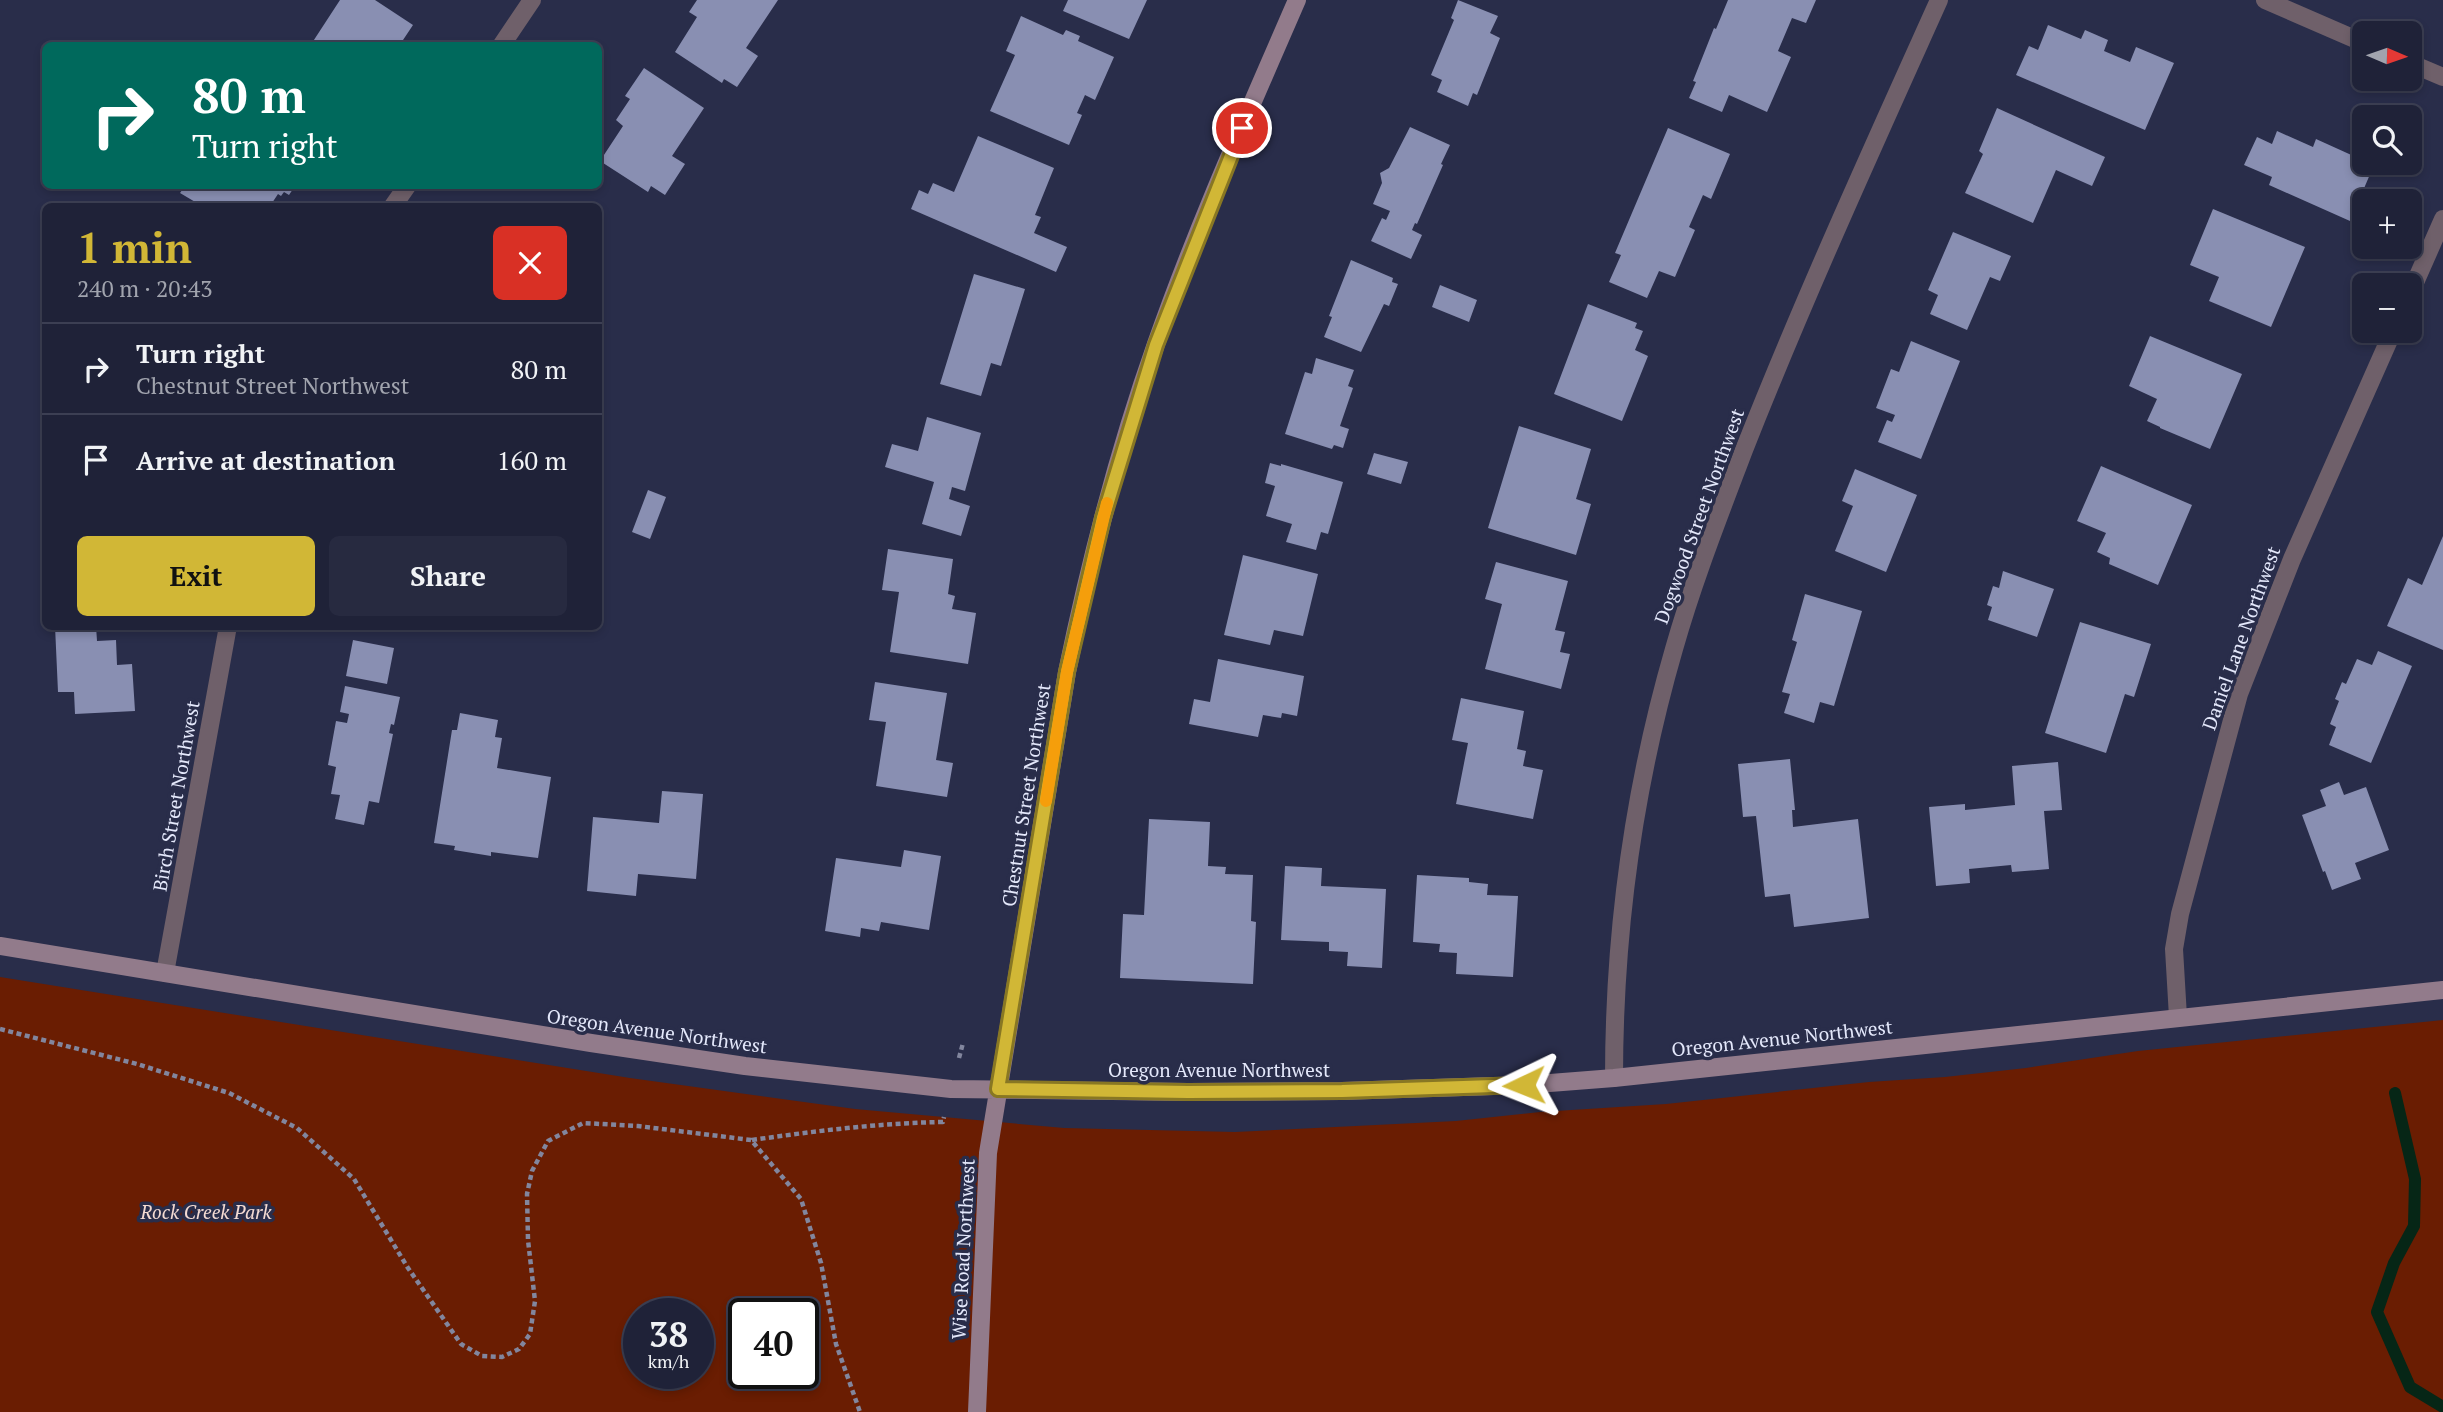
<!DOCTYPE html>
<meta charset="utf-8">
<style>
:root{--surface:#1f2238;--page:#272a40;--text:#f1f3f6;--muted:#a1a4ae;--line:#3c3f53;--accent:#d1b736}
body{margin:0;font-family:"PT Serif",serif;background:var(--page);color:var(--text);height:100vh;display:flex;flex-direction:column;font-size:26px;white-space:nowrap}
*{box-sizing:border-box;margin:0}
p{font-size:23px;color:var(--muted)}
.icon{flex:none;width:38px;height:38px;fill:none;stroke:currentColor;stroke-width:2;stroke-linecap:round;stroke-linejoin:round}
.map{position:relative;flex:1;overflow:hidden}
.side{position:absolute;left:42px;top:203px;width:560px;height:427px;display:flex;flex-direction:column;background:var(--surface);border-radius:10px;box-shadow:0 4px 10px #0003,0 0 0 2px var(--line)}
.side>*{flex:none}
.banner{position:absolute;left:42px;top:42px;width:560px;height:147px;border-radius:10px;box-shadow:0 4px 10px #0003,0 0 0 2px var(--line);background:#00695c;color:#fff;overflow:hidden}
.needle{width:46px;rotate:92deg}
.buttons{position:absolute;left:2352px;top:21px;display:grid;gap:14px}
.buttons a{display:grid;place-items:center;width:70px;height:70px;border-radius:10px;background:var(--surface);box-shadow:0 4px 10px #0003,0 0 0 2px var(--line);font-size:35px}
.speed{position:absolute;left:623px;top:1298px;display:flex;gap:14px;font-size:35px;font-weight:700;text-align:center}
.speed>*{display:grid;place-content:center;width:91px;height:91px;border-radius:50%;background:var(--surface);box-shadow:0 4px 10px #0003,0 0 0 2px var(--line);line-height:1}
.speed small{font-size:18px;font-weight:400}
.speed .limit{border:4px solid #111;border-radius:10px;background:#fff;color:#111}
.pin{position:absolute;display:grid;place-items:center;width:60px;height:60px;color:#fff;margin:-30px;border:4px solid #fff;border-radius:50%;box-shadow:0 2px 7px #0007}
.me{position:absolute;width:77px;margin:-38px;rotate:268deg;stroke-linejoin:round;filter:drop-shadow(0 0 5px #0008)}
.turn{display:flex;align-items:center;gap:24px;height:147px;padding:0 35px;font-size:32px}
.turn .icon{width:91px;height:91px;stroke-width:2.5}
.turn b{display:block;font-size:49px;line-height:60px}
.round{display:grid;place-items:center;flex:none;width:74px;height:74px;border-radius:10px;background:var(--page)}
.head{display:flex;align-items:center;justify-content:space-between;height:119px;padding:0 35px}
h1{font-size:42px;font-weight:600;line-height:52px;color:var(--accent)}
.action{display:flex;gap:14px;margin-top:auto;padding:14px 35px}
.action a{flex:1;height:80px;border-radius:10px;background:var(--accent);color:#111;font-size:28px;font-weight:600;line-height:80px;text-align:center}
.action a+a{background:var(--page);color:var(--text)}
ul{padding:0;list-style:none}
li{display:flex;align-items:center;gap:21px;height:91px;padding:0 35px;border-top:2px solid var(--line)}
li div{flex:1}
li b{display:block;font-size:26px}
li em{font-style:normal}
.map>svg:first-child{display:block}
.green{fill:#6a1d02;fill-rule:evenodd}
.lines{fill:none;stroke-linecap:round;stroke-linejoin:round}
.stream{stroke:#062616;stroke-width:12}
.building{fill:#898fb2}
.path{stroke:#82869e;stroke-width:4.5;stroke-dasharray:5 3.5;stroke-linecap:butt}
.street{stroke:#6f606a;stroke-width:18}
.secondary{stroke:#927b8b;stroke-width:18}
.route-casing{stroke:#887723;stroke-width:18}
.route{stroke:#d1b736;stroke-width:12}
.slow{stroke:#f59e0b;stroke-width:12}
.labels{text-anchor:middle;stroke-width:7;stroke-linejoin:round;paint-order:stroke}
.street-label{font-size:19px;fill:#e4e8fb;stroke:#292d4a}
.park-label{font-size:19px;font-style:italic;fill:#f4dbd3;stroke:#292d4a}
</style>
<div class="map">
<svg width="2443" height="1412" viewBox="0 0 2443 1412">
<rect width="100%" height="100%" fill="#292d4a"/>
<path class="green" d="M 0,977 L 630,1078 L 855,1109 L 1064,1128 L 1235,1132 L 1456,1121 L 1540,1112 L 1666,1104 L 1869,1082 L 1945,1077 L 2026,1068 L 2138,1051 L 2443,1020 L 2443,1412 L 0,1412 ZM 639,1314 L 698,1314 L 698,1374 L 639,1374 ZM 744,1314 L 803,1314 L 803,1374 L 744,1374 Z"/>
<g class="lines">
<path class="stream" d="M 2395,1093 L 2415,1179 L 2414,1226 L 2394,1263 L 2377,1312 L 2410,1387 L 2443,1407"/>
</g>
<path class="building" d="M 340,0 L 375,0 L 413,25 L 399,46 L 310,46 Z
M 697,0 L 778,0 L 746,48 L 758,56 L 737,87 L 724,79 L 722,83 L 675,52 L 697,17 L 689,12 Z
M 1068,0 L 1147,0 L 1129,39 L 1063,11 Z
M 1458,0 L 1498,16 L 1490,33 L 1500,38 L 1477,95 L 1473,93 L 1468,106 L 1437,92 L 1442,80 L 1431,75 L 1454,20 L 1451,18 Z
M 1728,0 L 1816,0 L 1806,23 L 1792,18 L 1778,51 L 1791,57 L 1767,112 L 1729,95 L 1722,112 L 1689,98 L 1696,82 L 1693,81 L 1714,28 L 1716,29 Z
M 1021,16 L 1063,35 L 1066,30 L 1080,36 L 1078,41 L 1114,57 L 1095,100 L 1085,95 L 1077,113 L 1082,115 L 1069,145 L 990,111 L 1015,55 L 1006,51 Z
M 2048,25 L 2081,39 L 2085,30 L 2108,40 L 2104,51 L 2130,62 L 2136,47 L 2174,63 L 2145,130 L 2016,75 L 2029,46 L 2038,50 Z
M 644,68 L 704,108 L 672,156 L 685,164 L 665,195 L 651,186 L 648,192 L 600,161 L 623,126 L 616,120 L 630,99 L 625,96 Z
M 1997,108 L 2105,157 L 2092,186 L 2056,170 L 2033,223 L 1965,193 L 1983,154 L 1979,151 Z
M 1410,127 L 1450,145 L 1441,164 L 1443,165 L 1417,224 L 1415,223 L 1412,230 L 1422,235 L 1411,259 L 1371,241 L 1382,218 L 1386,220 L 1390,211 L 1373,204 L 1382,183 L 1380,173 L 1389,168 Z
M 1668,128 L 1730,154 L 1711,199 L 1703,195 L 1689,227 L 1695,230 L 1675,277 L 1659,271 L 1647,298 L 1609,282 L 1621,255 L 1615,253 Z
M 2277,131 L 2313,147 L 2316,139 L 2358,158 L 2355,165 L 2371,172 L 2350,221 L 2269,185 L 2272,177 L 2244,165 L 2257,137 L 2272,144 Z
M 978,136 L 1054,168 L 1035,215 L 1041,217 L 1034,233 L 1067,247 L 1056,272 L 911,209 L 919,190 L 928,194 L 933,183 L 954,192 Z
M 185,186 L 295,186 L 289,195 L 284,192 L 281,196 L 278,194 L 270,206 L 202,206 L 180,193 Z
M 2213,209 L 2305,247 L 2271,327 L 2209,301 L 2219,277 L 2190,265 Z
M 1953,232 L 2011,256 L 2000,281 L 1990,277 L 1967,330 L 1930,314 L 1938,295 L 1928,290 Z
M 1351,260 L 1393,278 L 1392,282 L 1398,284 L 1389,306 L 1384,304 L 1361,352 L 1324,337 L 1332,317 L 1329,316 Z
M 974,274 L 1025,289 L 1001,366 L 991,363 L 981,396 L 940,384 Z
M 1440,285 L 1477,300 L 1469,322 L 1432,307 Z
M 1588,304 L 1637,323 L 1635,328 L 1643,331 L 1635,350 L 1648,356 L 1622,421 L 1554,394 Z
M 2150,336 L 2242,374 L 2210,449 L 2160,428 L 2160,427 L 2147,421 L 2157,399 L 2129,386 Z
M 1911,341 L 1960,361 L 1921,459 L 1878,442 L 1887,420 L 1892,422 L 1895,415 L 1876,408 L 1891,369 L 1899,372 Z
M 1316,358 L 1354,370 L 1348,386 L 1353,388 L 1340,426 L 1349,429 L 1343,448 L 1334,445 L 1332,449 L 1285,434 L 1305,372 L 1312,374 Z
M 927,417 L 981,433 L 965,491 L 952,487 L 949,499 L 970,506 L 961,536 L 922,524 L 934,482 L 885,467 L 892,444 L 918,451 Z
M 1519,426 L 1591,449 L 1576,499 L 1591,504 L 1576,555 L 1488,528 Z
M 1374,453 L 1408,462 L 1401,484 L 1367,474 Z
M 1270,463 L 1281,466 L 1281,464 L 1343,482 L 1328,534 L 1321,532 L 1316,550 L 1286,542 L 1292,524 L 1266,516 L 1275,486 L 1265,483 Z
M 2101,466 L 2192,505 L 2158,585 L 2109,564 L 2110,558 L 2097,552 L 2106,533 L 2077,521 Z
M 1855,469 L 1917,495 L 1886,572 L 1835,551 L 1853,506 L 1842,501 Z
M 648,490 L 666,497 L 650,539 L 632,532 Z
M 2443,536 L 2443,650 L 2387,626 L 2408,578 L 2422,585 Z
M 888,549 L 953,559 L 948,594 L 955,596 L 952,609 L 976,613 L 968,664 L 890,652 L 899,592 L 882,590 Z
M 1243,555 L 1318,574 L 1303,636 L 1274,630 L 1270,645 L 1224,635 Z
M 1496,562 L 1568,581 L 1555,630 L 1565,632 L 1560,652 L 1570,654 L 1561,689 L 1485,669 L 1502,604 L 1485,599 Z
M 2003,571 L 2054,589 L 2037,637 L 1988,620 L 1992,607 L 1987,605 L 1993,586 L 1999,588 Z
M 40,577 L 46,577 L 46,615 L 41,615 Z
M 1805,594 L 1862,611 L 1834,706 L 1820,702 L 1814,723 L 1784,713 L 1790,694 L 1782,692 L 1797,642 L 1792,640 Z
M 2080,622 L 2151,644 L 2134,697 L 2125,694 L 2106,753 L 2045,733 Z
M 55,626 L 96,626 L 97,641 L 116,640 L 117,665 L 132,664 L 135,711 L 75,714 L 74,692 L 58,692 Z
M 353,640 L 394,648 L 387,684 L 346,676 Z
M 2378,651 L 2412,666 L 2371,763 L 2329,745 L 2336,727 L 2330,724 L 2339,701 L 2335,699 L 2342,682 L 2346,684 L 2357,659 L 2372,665 Z
M 1218,659 L 1304,676 L 1297,716 L 1282,713 L 1281,718 L 1263,715 L 1258,737 L 1189,724 L 1194,699 L 1210,702 Z
M 875,682 L 947,693 L 936,760 L 953,763 L 947,797 L 876,786 L 886,722 L 869,720 Z
M 345,686 L 400,697 L 394,725 L 391,724 L 389,733 L 393,734 L 379,803 L 369,801 L 364,825 L 335,819 L 340,795 L 331,794 L 336,767 L 328,765 L 336,721 L 347,723 L 349,714 L 340,712 Z
M 1461,698 L 1524,711 L 1517,749 L 1526,751 L 1523,766 L 1543,770 L 1533,819 L 1456,804 L 1468,743 L 1452,740 Z
M 460,713 L 498,720 L 495,737 L 502,738 L 497,768 L 551,777 L 538,858 L 491,852 L 491,856 L 454,850 L 455,846 L 434,843 L 452,730 L 457,730 Z
M 1790,759 L 1795,810 L 1792,810 L 1793,827 L 1858,819 L 1869,918 L 1794,927 L 1790,894 L 1765,897 L 1756,816 L 1743,817 L 1738,764 Z
M 2058,762 L 2062,810 L 2044,811 L 2049,869 L 2012,872 L 2011,865 L 1969,869 L 1970,883 L 1936,886 L 1929,807 L 1965,804 L 1965,810 L 2015,805 L 2012,766 Z
M 2339,782 L 2344,795 L 2366,787 L 2389,850 L 2355,863 L 2361,879 L 2332,890 L 2325,871 L 2323,872 L 2302,815 L 2326,806 L 2320,790 Z
M 662,791 L 703,794 L 696,879 L 638,874 L 636,896 L 587,891 L 593,817 L 659,823 Z
M 1149,819 L 1210,822 L 1208,866 L 1226,867 L 1225,874 L 1253,875 L 1251,921 L 1256,922 L 1253,984 L 1120,978 L 1123,914 L 1144,915 Z
M 904,850 L 941,856 L 929,930 L 881,922 L 879,931 L 861,928 L 860,937 L 825,931 L 836,858 L 901,867 Z
M 1285,866 L 1322,868 L 1321,886 L 1386,889 L 1382,968 L 1347,966 L 1348,952 L 1329,951 L 1329,942 L 1281,940 Z
M 1417,875 L 1469,878 L 1469,882 L 1488,884 L 1487,895 L 1518,896 L 1513,977 L 1456,974 L 1457,953 L 1439,952 L 1440,944 L 1413,942 Z"/>
<g class="lines">
<path class="path" d="M 0,1029 L 137,1064 L 229,1093 L 297,1128 L 354,1179 L 408,1268 L 461,1344 L 482,1356 L 502,1357 L 519,1349 L 530,1334 L 535,1301 L 528,1240 L 527,1194 L 532,1171 L 548,1141 L 583,1123 L 638,1126 L 751,1140 L 801,1199 L 821,1263 L 836,1344 L 860,1412
M 959,1058 L 963,1043
M 752,1140 C 816,1131 879,1123 943,1122 L 944,1117"/>
<path class="street" d="M 2265,0 L 2364,43
M 501,46 L 532,0
M 2410,63 L 2443,77
M 393,206 L 407,186
M 2410,294 L 2443,219
M 165,973 L 228,626
M 2178,1017 L 2174,949 L 2180,914 L 2239,694 L 2292,559 L 2393,331
M 1614,1078 C 1614,934 1634,787 1674,649 C 1693,582 1719,516 1744,450 C 1804,298 1872,149 1939,0"/>
<path class="secondary" d="M 0,946 L 591,1043 L 745,1066 L 951,1089 L 1188,1092 L 1342,1091 L 1524,1085 L 1614,1078 L 2443,990
M 977,1412 L 988,1153 L 1067,672 C 1090,561 1118,451 1156,344 C 1197,227 1248,113 1297,0"/>
</g>
<g class="lines">
<g class="route-casing">
<path id="route" d="M 1242,128 L 1156,345 L 1103,518 L 1067,672 L 998,1089 L 1188,1092 L 1342,1091 L 1524,1085"/>
</g>
<use href="#route" class="route"/>
<path class="slow" d="M 1046,801 L 1067,672 L 1107,503"/>
</g>
<g class="labels">
<g class="street-label">
<text transform="translate(1699 516) rotate(-70)" y="7">Dogwood Street Northwest</text>
<text transform="translate(2241 638) rotate(-70)" y="7">Daniel Lane Northwest</text>
<text transform="translate(1026 795) rotate(-81)" y="7">Chestnut Street Northwest</text>
<text transform="translate(176 796) rotate(-80)" y="7">Birch Street Northwest</text>
<text transform="translate(657 1031) rotate(8)" y="7">Oregon Avenue Northwest</text>
<text transform="translate(1782 1038) rotate(-6)" y="7">Oregon Avenue Northwest</text>
<text x="1219" y="1077">Oregon Avenue Northwest</text>
<text transform="translate(963 1249) rotate(-87)" y="7">Wise Road Northwest</text>
</g>
<g class="park-label">
<text x="206" y="1219">Rock Creek Park</text>
</g>
</g>
</svg>
<div class="buttons">
<a><svg class="needle" viewBox="-14 -14 28 28"><path d="M0-13l5 13h-10z" fill="#e53935"/><path d="M0 13l5-13h-10z" fill="#a1a4ae"/></svg></a>
<a><svg class="icon" aria-label="search" viewBox="0 0 24 24"><circle cx="10" cy="10" r="6"/><path d="M15 15l6 6"/></svg></a>
<a>+</a>
<a>−</a>
</div>
<div class="speed"><div>38<small>km/h</small></div><div class="limit">40</div></div>
<div class="pin" style="left:1242px;top:128px;background:#d93025"><svg class="icon" aria-label="arrive" viewBox="0 0 24 24"><path d="M6 21V4h12l-3 4 3 4H6"/></svg></div>
<svg class="me" style="left:1524px;top:1085px" viewBox="-20 -20 40 40"><path d="M0-17L14 15 0 8-14 15z" fill="#d1b736" stroke="#fff" stroke-width="4"/></svg>
<div class="banner">
<div class="turn"><svg class="icon" aria-label="right" viewBox="0 0 24 24"><path d="M7 20v-9h11M14 6l5 5-5 5"/></svg><div><b>80 m</b>Turn right</div></div>
</div>
<section class="side">
<div class="head"><div><h1>1 min</h1><p>240 m · 20:43</p></div><a class="round" style="background:#d93025;color:#fff"><svg class="icon" aria-label="close" viewBox="0 0 24 24"><path d="M6 6l12 12M18 6L6 18"/></svg></a></div>
<ul>
<li><svg class="icon" aria-label="right" viewBox="0 0 24 24"><path d="M7 20v-9h11M14 6l5 5-5 5"/></svg><div><b>Turn right</b><p>Chestnut Street Northwest</p></div><em>80 m</em></li>
<li><svg class="icon" aria-label="arrive" viewBox="0 0 24 24"><path d="M6 21V4h12l-3 4 3 4H6"/></svg><div><b>Arrive at destination</b></div><em>160 m</em></li>
</ul>
<div class="action"><a>Exit</a><a>Share</a></div>
</section>
</div>
